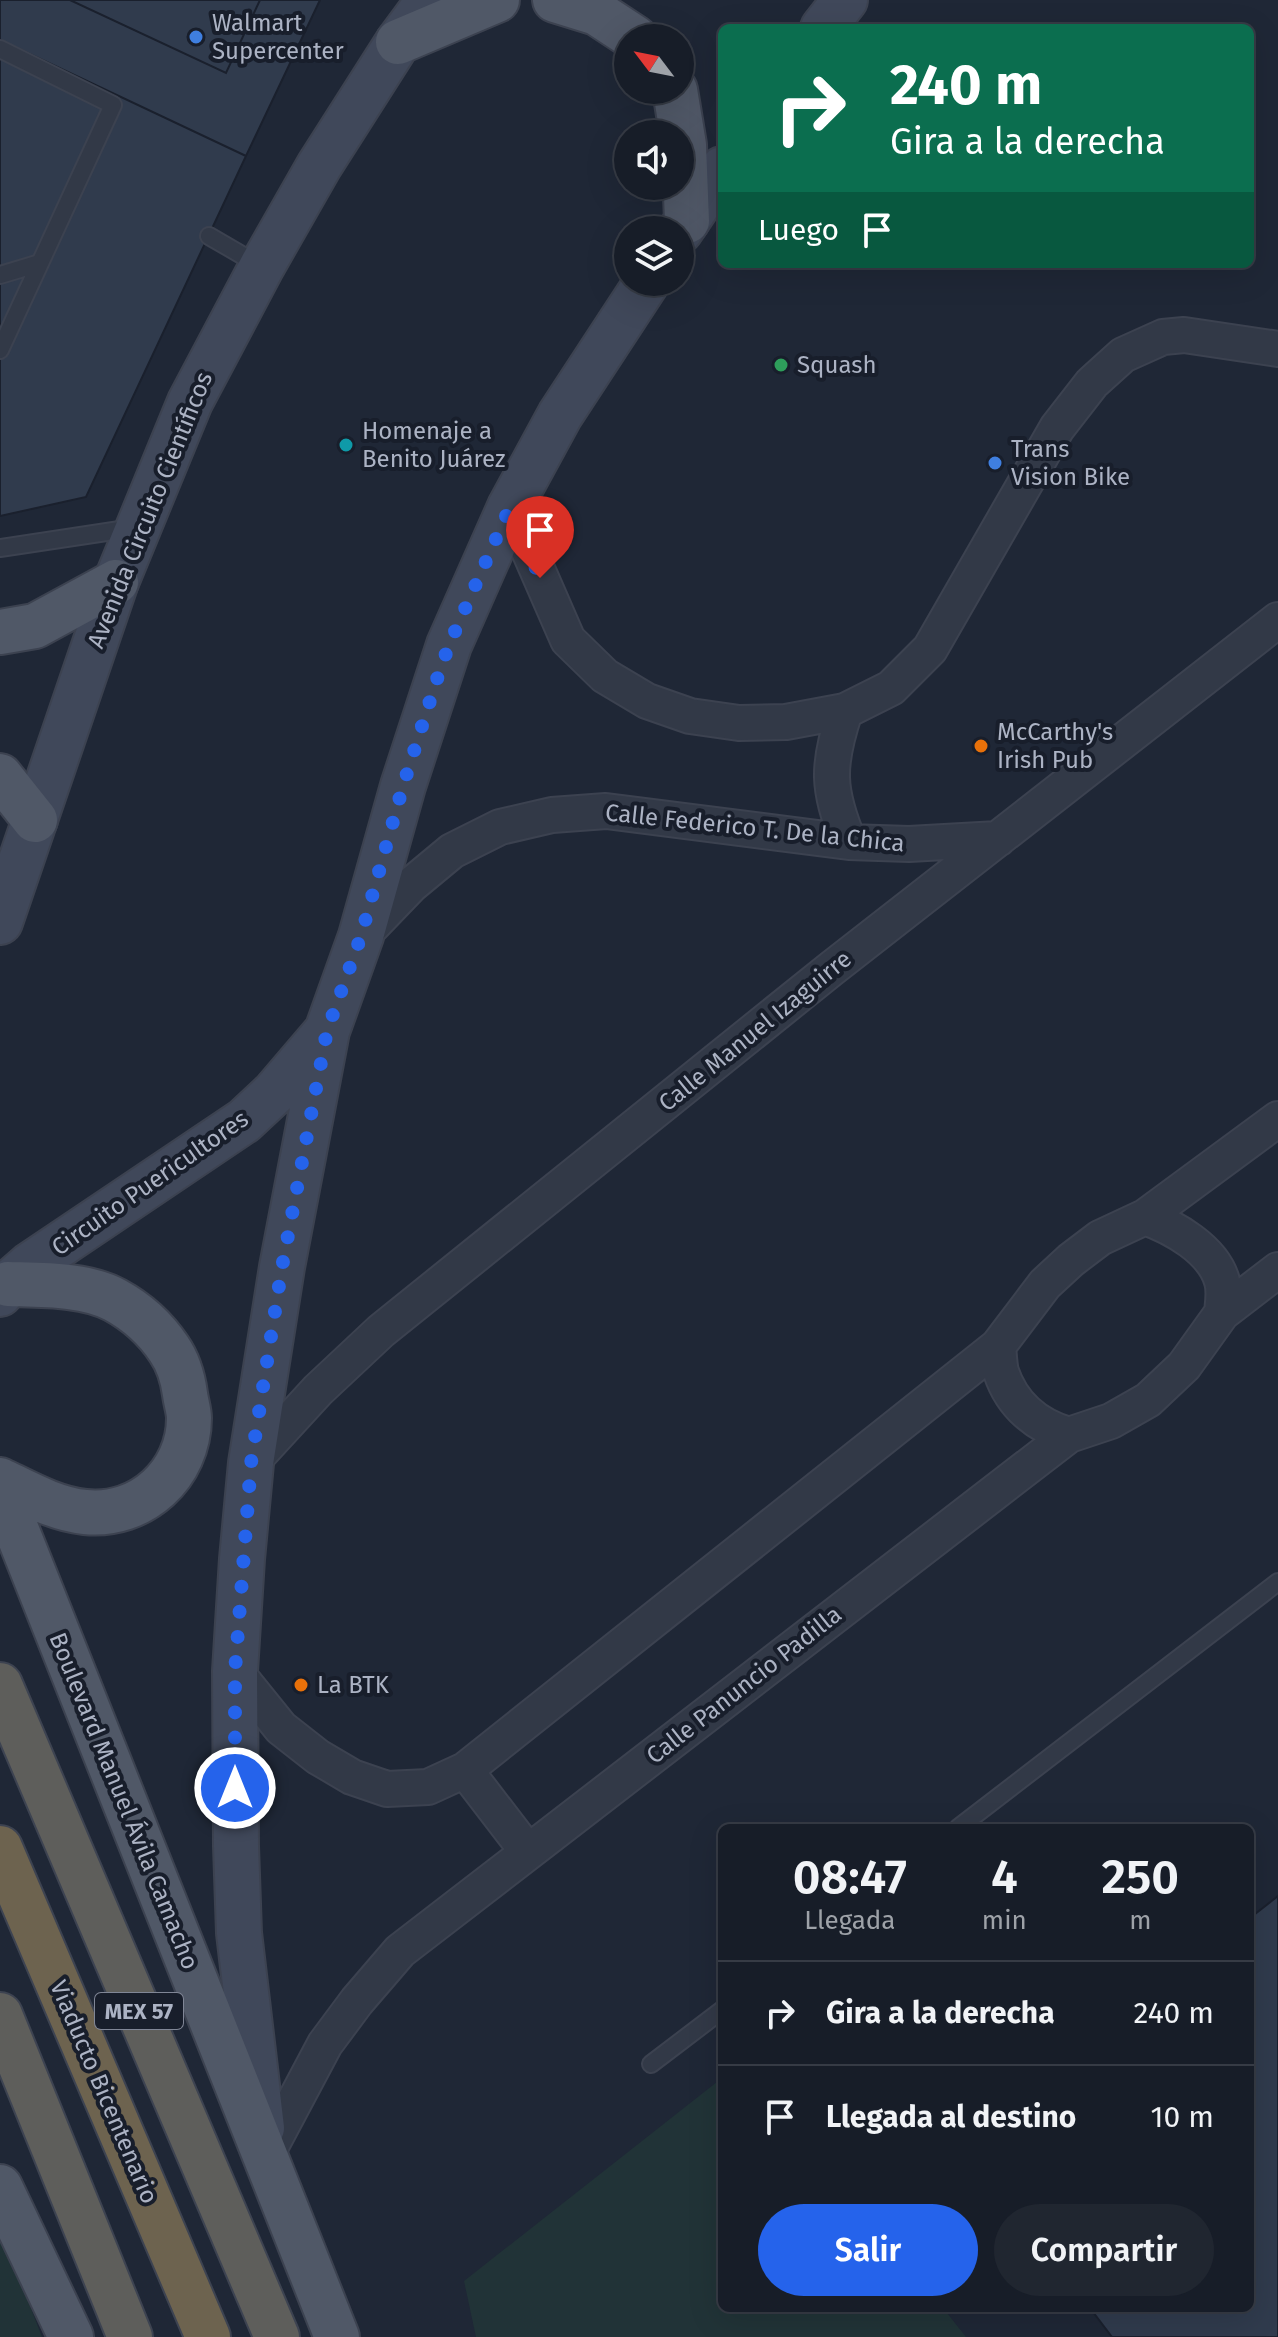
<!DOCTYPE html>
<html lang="es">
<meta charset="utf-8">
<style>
:root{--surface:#171d28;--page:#202630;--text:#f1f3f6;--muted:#9ea2a8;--line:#363b45;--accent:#2563eb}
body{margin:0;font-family:"Fira Sans",sans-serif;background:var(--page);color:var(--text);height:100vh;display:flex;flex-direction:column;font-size:30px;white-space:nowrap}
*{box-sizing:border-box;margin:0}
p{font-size:26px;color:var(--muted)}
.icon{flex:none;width:44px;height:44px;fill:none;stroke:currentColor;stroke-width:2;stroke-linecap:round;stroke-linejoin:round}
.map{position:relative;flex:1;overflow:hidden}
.drawer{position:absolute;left:718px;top:1824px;width:536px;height:488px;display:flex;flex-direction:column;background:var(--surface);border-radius:12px;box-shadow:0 8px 32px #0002,0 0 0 2px var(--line)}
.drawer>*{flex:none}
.top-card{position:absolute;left:718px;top:24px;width:536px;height:244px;border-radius:12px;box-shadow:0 8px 32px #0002,0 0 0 2px var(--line);background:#0b6e4f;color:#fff;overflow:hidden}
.needle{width:52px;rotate:302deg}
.tools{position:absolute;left:614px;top:24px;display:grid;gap:16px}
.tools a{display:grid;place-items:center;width:80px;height:80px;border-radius:50%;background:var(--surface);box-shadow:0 8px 32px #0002,0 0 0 2px var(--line);font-size:40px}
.pin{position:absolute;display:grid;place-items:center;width:68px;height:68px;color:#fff;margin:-82px -34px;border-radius:50% 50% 50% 0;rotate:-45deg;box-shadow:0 0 8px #0007}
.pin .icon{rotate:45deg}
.me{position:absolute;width:88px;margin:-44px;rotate:0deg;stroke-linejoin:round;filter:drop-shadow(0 0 6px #0008)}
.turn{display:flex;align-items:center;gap:28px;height:168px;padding:0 40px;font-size:36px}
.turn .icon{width:104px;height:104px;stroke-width:2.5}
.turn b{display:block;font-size:56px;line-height:68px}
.then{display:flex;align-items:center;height:76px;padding:0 40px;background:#0003;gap:16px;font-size:30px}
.eta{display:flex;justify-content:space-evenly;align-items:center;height:136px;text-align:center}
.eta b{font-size:48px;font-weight:600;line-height:56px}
.cta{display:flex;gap:16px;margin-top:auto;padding:16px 40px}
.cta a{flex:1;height:92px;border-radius:48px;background:var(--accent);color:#fff;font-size:32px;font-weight:600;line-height:92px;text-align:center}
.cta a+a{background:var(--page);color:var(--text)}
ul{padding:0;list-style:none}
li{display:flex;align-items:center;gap:24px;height:104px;padding:0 40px;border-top:2px solid var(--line)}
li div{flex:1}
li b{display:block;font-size:30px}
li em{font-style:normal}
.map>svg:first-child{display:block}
.green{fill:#213337}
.building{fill:#303b4d;stroke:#1a202d;stroke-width:2}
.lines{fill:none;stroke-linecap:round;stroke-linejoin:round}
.service-casing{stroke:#3c4250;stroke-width:20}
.minor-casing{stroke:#3c4250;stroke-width:38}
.secondary-casing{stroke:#3c4250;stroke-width:48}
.primary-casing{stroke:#3c4250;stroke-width:48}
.trunk-casing{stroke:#3d4351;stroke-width:48}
.motorway-casing{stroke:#3d4351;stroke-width:48}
.service{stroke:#323947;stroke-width:16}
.minor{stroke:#323947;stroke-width:34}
.secondary{stroke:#40485a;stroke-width:44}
.primary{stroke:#505867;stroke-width:44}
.trunk{stroke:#5e5e5b;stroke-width:44}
.motorway{stroke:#6d634f;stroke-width:44}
.route{stroke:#2563eb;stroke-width:14;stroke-dasharray:0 25.2}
.shop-dot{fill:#3f7fe0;stroke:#181e2b;stroke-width:3}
.leisure-dot{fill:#2e9e5b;stroke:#181e2b;stroke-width:3}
.culture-dot{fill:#0f9aa8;stroke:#181e2b;stroke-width:3}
.food-dot{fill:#e8710a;stroke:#181e2b;stroke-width:3}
.labels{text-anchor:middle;stroke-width:8;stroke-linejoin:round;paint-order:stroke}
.shield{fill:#181e2b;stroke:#808696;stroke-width:2}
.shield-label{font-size:22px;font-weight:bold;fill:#acb3c4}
.poi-label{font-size:24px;fill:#acb3c4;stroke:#181e2b;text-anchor:start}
.street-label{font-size:24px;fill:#acb3c4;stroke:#181e2b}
</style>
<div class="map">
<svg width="1278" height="2337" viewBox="0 0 1278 2337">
<rect width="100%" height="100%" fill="#1f2736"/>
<path class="green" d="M 722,2078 L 722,2308 L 943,2308 L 966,2337 L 476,2337 L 464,2281 Z
M 0,2229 L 42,2337 L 0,2337 Z"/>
<path class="building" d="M 0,0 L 70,0 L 226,73 L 260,0 L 320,0 L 246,156 L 0,40 Z
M 70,0 L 260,0 L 226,73 Z
M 0,40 L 246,156 L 86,497 L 0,516 Z
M 1278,1896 L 1278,2337 L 1112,2337 L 1090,2308 L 1250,2308 L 1250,1918 Z"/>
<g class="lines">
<g class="service-casing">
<path id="service" d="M 0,49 L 113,105 L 0,350
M 209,236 L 259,265
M 0,275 L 40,263
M 0,548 L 133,528
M 958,1828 L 1278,1582
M 651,2064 L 722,2010"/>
</g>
<g class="minor-casing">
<path id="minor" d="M 510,507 L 568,640 L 605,676 L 647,701 L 690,716 L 739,723 L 786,722 L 845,711 L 891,688 L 930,649 L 1057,428 L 1092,383 L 1123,355 L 1163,337 L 1184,335 L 1278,349
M 845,711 C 827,765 827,790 849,842
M 362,936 L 411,885 L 452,851 L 500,827 L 552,815 L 606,811 L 849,842 L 909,844 L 998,839
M 1145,1217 C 1173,1227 1213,1249 1222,1281 C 1225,1291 1223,1303 1222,1313
M 998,1346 C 999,1354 999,1364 1001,1372 C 1012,1405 1037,1426 1069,1435
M 251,1463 L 318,1390 L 381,1331 L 831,969 L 1278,620
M 235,1671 L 281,1728 L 318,1757 L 352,1777 L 387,1789 L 428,1787 L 465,1770 L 998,1346 L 1045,1284 L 1071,1260 L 1100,1238 L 1145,1217 L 1278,1119
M 465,1770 L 528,1852
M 265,2157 L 325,2044 L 357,2001 L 400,1951 L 1069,1435 L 1111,1421 L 1148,1400 L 1184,1366 L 1222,1313 L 1278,1270"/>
</g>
<g class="secondary-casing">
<path id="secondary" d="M 823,28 L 845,0
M 680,231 L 722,169
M 0,922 L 116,582 L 190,402 L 262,266 L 319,166 L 398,42 L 429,0
M 0,1294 L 8,1284 L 30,1265 L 244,1121 L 274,1093 L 327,1031
M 262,2128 L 239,1933 L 236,1846 L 235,1671 L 242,1559 L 251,1463 L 282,1267 L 327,1031 L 361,936 L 403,786 L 449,645 L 510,507 L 560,415 L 647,282"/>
</g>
<g class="primary-casing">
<path id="primary" d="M 555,0 L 597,13 L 635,38
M 398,42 L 497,0
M 675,90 L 684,145 L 687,221
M 0,632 L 35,626 L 116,582
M 0,776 L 35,820
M 0,1480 C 27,1493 55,1509 85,1512 C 141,1518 189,1474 189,1418 C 189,1411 186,1402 185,1394 C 183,1379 178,1362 169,1349 C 155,1328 137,1312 115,1300 C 86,1284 41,1285 8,1284
M 0,1488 L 337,2337
M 0,2187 L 71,2337"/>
</g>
<g class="trunk-casing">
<path id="trunk" d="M 0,1685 L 277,2337
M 0,2015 L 130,2337"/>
</g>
<g class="motorway-casing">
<path id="motorway" d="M 0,1848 L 208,2337"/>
</g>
<use href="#service" class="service"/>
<use href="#minor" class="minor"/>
<use href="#secondary" class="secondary"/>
<use href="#primary" class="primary"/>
<use href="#trunk" class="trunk"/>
<use href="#motorway" class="motorway"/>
</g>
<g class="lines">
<path class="route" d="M 235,1788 L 235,1671 L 251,1463 L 282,1267 L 327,1031 L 361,936 L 403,786 L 436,682 L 449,645 L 510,507 L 540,578"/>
</g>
<g class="shop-dot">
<circle cx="196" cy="37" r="8"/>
<circle cx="995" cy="463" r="8"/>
</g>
<circle class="leisure-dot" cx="781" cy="365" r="8"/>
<circle class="culture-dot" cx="346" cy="445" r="8"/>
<g class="food-dot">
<circle cx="981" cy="746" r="8"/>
<circle cx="301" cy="1685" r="8"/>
</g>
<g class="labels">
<rect class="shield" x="95" y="1993" width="88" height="36" rx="6"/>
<g class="shield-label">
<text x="139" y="2019">MEX 57</text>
</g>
<g class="poi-label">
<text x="212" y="31">Walmart<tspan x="212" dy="28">Supercenter</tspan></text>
<text x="797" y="373">Squash</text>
<text x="362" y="439">Homenaje a<tspan x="362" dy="28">Benito Juárez</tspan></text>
<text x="1011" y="457">Trans<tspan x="1011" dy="28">Vision Bike</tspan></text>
<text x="997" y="740">McCarthy's<tspan x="997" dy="28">Irish Pub</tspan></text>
<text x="317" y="1693">La BTK</text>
</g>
<g class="street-label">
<text transform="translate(150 510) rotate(-68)" y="8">Avenida Circuito Científicos</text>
<text transform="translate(755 828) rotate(6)" y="8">Calle Federico T. De la Chica</text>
<text transform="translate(755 1031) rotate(-39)" y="8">Calle Manuel Izaguirre</text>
<text transform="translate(150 1183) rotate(-35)" y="8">Circuito Puericultores</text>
<text transform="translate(744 1685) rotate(-38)" y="8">Calle Panuncio Padilla</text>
<text transform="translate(124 1801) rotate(68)" y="8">Boulevard Manuel Ávila Camacho</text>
<text transform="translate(104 2092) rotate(67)" y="8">Viaducto Bicentenario</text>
</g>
</g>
</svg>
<div class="tools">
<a><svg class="needle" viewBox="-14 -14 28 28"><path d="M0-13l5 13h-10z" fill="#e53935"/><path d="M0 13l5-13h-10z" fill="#9ea2a8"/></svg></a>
<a><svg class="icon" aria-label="sound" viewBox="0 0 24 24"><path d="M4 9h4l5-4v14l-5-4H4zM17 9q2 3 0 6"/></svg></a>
<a><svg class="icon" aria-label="layers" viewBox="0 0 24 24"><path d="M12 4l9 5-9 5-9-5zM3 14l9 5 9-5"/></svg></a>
</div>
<div class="pin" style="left:540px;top:578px;background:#d93025"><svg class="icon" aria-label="arrive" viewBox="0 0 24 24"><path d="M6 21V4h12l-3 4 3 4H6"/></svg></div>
<svg class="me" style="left:235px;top:1788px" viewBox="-20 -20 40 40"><circle r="17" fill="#2563eb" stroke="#fff" stroke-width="3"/><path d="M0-11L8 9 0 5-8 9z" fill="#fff"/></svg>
<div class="top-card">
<div class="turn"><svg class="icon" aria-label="right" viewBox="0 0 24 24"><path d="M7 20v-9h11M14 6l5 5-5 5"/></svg><div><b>240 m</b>Gira a la derecha</div></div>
<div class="then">Luego<svg class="icon" aria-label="arrive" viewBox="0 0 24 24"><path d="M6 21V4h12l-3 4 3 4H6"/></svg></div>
</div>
<section class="drawer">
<div class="eta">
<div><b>08:47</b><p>Llegada</p></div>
<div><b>4</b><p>min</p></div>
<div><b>250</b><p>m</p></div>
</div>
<ul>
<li><svg class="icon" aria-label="right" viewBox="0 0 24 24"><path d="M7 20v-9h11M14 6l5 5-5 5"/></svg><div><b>Gira a la derecha</b></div><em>240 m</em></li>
<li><svg class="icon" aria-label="arrive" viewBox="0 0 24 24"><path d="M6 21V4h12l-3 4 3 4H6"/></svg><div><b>Llegada al destino</b></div><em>10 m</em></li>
</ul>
<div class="cta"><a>Salir</a><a>Compartir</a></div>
</section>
</div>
